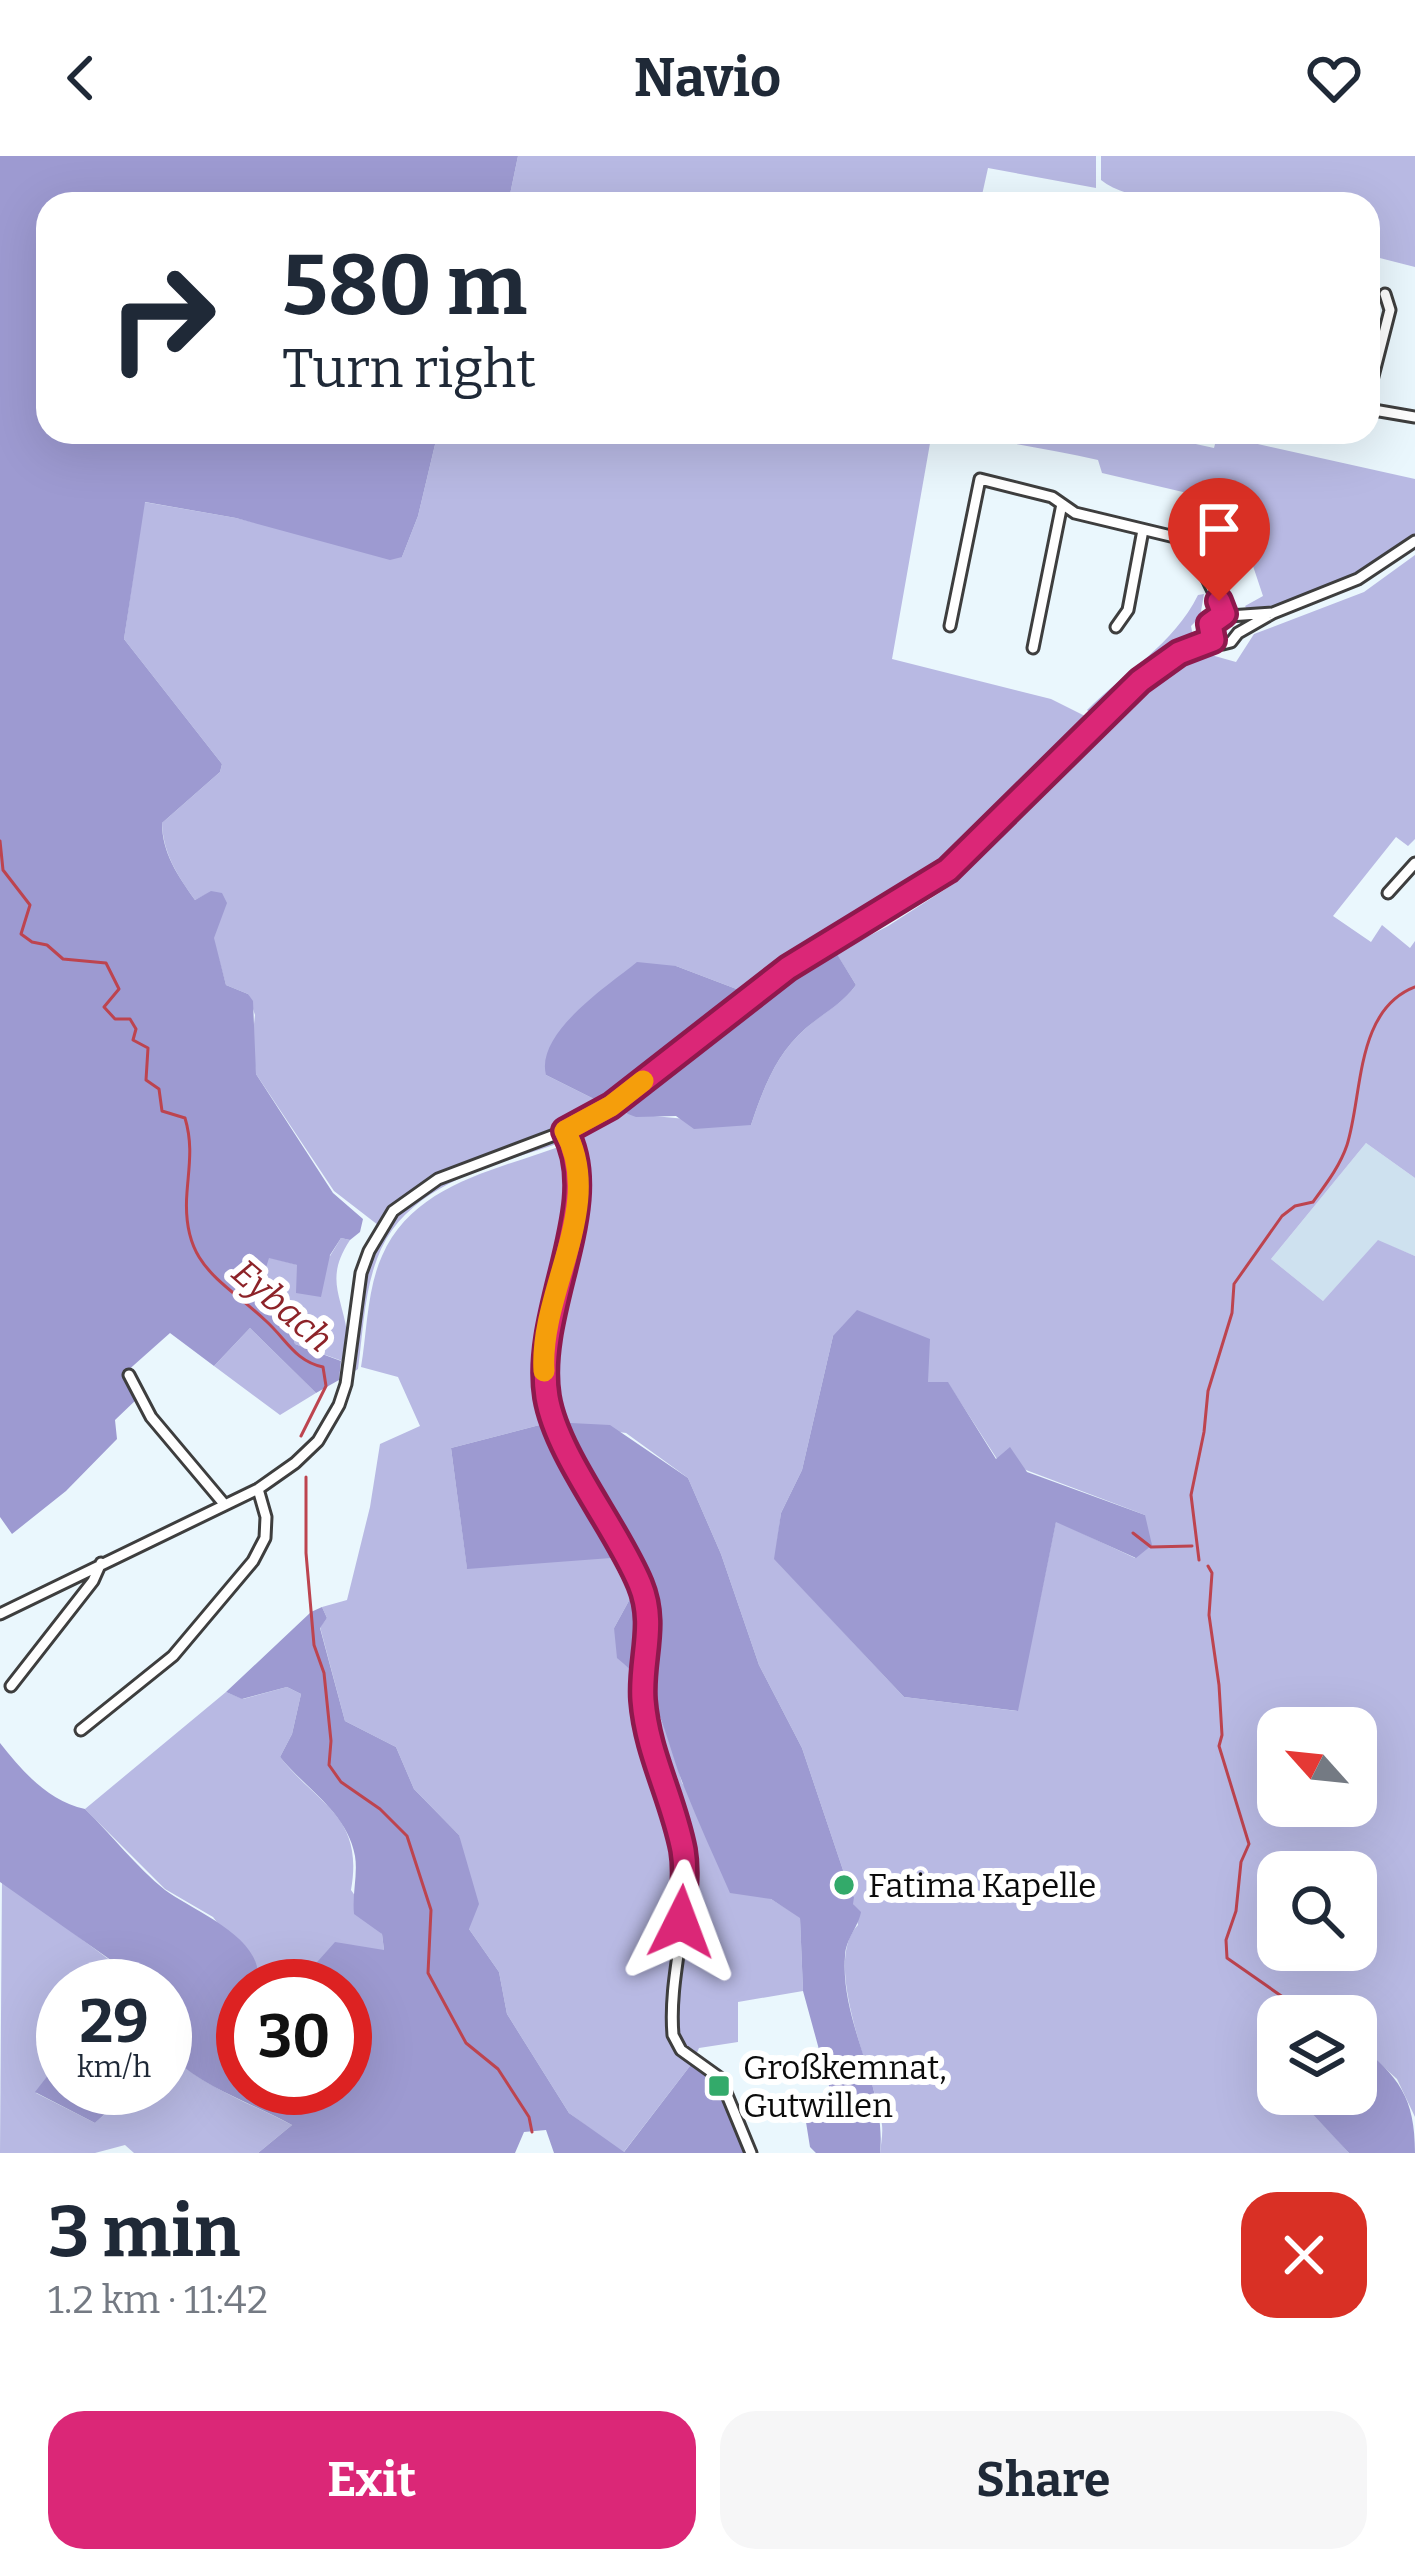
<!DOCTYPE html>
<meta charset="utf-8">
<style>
:root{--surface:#fff;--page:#f6f6f7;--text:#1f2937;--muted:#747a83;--accent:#db2777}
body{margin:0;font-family:Bitter,serif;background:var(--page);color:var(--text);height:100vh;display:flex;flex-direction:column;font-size:45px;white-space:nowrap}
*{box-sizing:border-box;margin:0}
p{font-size:39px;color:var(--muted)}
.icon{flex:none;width:66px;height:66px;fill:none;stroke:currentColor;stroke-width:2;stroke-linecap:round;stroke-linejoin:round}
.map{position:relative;height:1997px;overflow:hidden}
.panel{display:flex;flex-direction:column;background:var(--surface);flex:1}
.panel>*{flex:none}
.banner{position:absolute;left:36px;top:36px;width:1344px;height:252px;border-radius:36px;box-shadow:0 12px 48px #0002;background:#fff;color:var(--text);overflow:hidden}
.needle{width:78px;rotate:297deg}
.buttons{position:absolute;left:1257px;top:1551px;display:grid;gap:24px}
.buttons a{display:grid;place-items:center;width:120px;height:120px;border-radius:24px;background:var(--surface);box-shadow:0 12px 48px #0002;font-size:60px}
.speed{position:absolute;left:36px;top:1803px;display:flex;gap:24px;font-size:60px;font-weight:700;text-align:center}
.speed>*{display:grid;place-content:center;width:156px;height:156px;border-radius:50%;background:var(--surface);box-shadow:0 12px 48px #0002;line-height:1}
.speed small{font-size:30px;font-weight:400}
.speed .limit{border:18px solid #d22;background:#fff;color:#111}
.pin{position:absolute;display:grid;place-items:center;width:102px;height:102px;color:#fff;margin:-123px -51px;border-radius:50% 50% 50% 0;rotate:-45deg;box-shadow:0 0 12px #0007}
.pin .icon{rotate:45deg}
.me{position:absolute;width:132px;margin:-66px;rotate:3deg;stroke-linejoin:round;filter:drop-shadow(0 0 9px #0008)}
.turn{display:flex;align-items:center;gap:42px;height:252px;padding:0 48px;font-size:54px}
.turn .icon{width:156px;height:156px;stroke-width:2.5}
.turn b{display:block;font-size:84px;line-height:102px}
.round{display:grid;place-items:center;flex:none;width:126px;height:126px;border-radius:36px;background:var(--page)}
.summary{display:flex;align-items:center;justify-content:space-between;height:204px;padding:0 48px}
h1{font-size:72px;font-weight:700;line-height:90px}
.primary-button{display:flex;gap:24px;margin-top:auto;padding:24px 48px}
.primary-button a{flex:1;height:138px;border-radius:36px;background:var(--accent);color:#fff;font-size:48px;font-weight:700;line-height:138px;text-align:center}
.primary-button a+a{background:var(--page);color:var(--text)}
header{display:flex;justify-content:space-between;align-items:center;height:156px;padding:0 48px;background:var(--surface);font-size:54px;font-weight:700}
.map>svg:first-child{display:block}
.farmland{fill:#cee1ef}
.green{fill:#b8b9e3;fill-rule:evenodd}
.forest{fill:#9d9ad1}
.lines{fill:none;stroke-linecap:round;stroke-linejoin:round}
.stream{stroke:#bd444f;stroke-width:3}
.street-casing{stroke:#3e3e3e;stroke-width:15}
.street{stroke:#fff;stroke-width:9}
.route-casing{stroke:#8e194d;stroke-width:30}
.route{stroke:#db2777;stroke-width:21}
.slow{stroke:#f59e0b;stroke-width:21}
.poi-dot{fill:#33aa6a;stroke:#fff;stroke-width:4.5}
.labels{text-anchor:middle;stroke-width:12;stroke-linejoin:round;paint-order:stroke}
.poi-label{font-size:33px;fill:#0b0b0b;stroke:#fff;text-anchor:start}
.water-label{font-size:36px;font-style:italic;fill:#8d2328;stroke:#fff}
</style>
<header><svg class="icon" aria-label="back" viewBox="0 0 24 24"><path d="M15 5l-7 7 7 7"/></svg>Navio<svg class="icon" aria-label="heart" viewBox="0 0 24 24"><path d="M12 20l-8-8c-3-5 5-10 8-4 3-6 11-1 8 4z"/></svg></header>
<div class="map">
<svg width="1415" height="1997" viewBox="0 0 1415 1997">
<rect width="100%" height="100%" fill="#eaf7fd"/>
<path class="farmland" d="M 1366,987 L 1415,1022 L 1415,1100 L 1378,1085 L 1323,1145 L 1271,1103 Z"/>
<path class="green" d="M 518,0 L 1096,0 L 1096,32 L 988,12 L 980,48 L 508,48 Z
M 1101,0 L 1415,0 L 1415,111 L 1368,99 L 1368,48 C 1303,48 1149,62 1101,24 Z
M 438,276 L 932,276 L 892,503 L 1051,543 L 1093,564 L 947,712 L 915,734 L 786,808 L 747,837 L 676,810 L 546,919 L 604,948 C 590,956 577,966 563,972 C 499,1002 422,1008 378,1069 L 334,1035 L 256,918 L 252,886 L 255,859 L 248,838 L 226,829 L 213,782 L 219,759 L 211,736 L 195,744 C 178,720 163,698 162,667 L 220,616 L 222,608 L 124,483 L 144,346 L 236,362 L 402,401 L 418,360 Z
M 961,276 L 1141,276 L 1214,292 L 1218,276 L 1240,276 L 1249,286 L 1415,323 L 1415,382 C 1362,418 1313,446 1249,456 L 1245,450 L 1263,440 L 1239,368 L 1200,340 L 1102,317 L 1098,304 C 1052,293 1007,288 961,276 Z
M 1415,399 L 1415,683 L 1408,690 L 1396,681 L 1333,760 L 1371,786 L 1382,769 L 1410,792 L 1415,785 L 1415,1022 L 1366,987 L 1271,1103 L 1323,1145 L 1378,1084 L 1415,1100 L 1415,1961 L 1397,1923 L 1356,1886 L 1356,1860 L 1278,1860 L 1278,1938 L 1297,1938 L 1349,1997 L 880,1997 C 881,1988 883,1978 882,1969 C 876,1921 820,1808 858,1769 L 853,1748 L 839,1732 L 844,1717 L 802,1592 L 759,1509 L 721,1398 L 688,1322 L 626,1277 L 556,1267 C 553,1245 546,1222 546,1200 C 545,1130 603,1054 573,986 L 621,957 L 751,969 C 763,933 776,898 806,872 C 824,856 841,849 856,829 L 836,797 L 888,770 L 955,727 L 1105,570 L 1147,533 L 1204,497 L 1236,506 L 1254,478 L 1364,436 ZM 833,1180 L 928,1226 L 948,1227 L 997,1303 L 1145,1359 L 1135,1402 L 1056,1365 L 1017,1555 L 904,1541 L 775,1403 L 781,1357 L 802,1314 ZM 1278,1572 L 1356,1572 L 1356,1650 L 1278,1650 ZM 1278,1716 L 1356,1716 L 1356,1794 L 1278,1794 Z
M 1204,438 L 1200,461 L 1191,470 L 1193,480 L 1096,561 L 1087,554 C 1125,516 1174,488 1198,439 Z
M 1099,568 L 1103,570 L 953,724 L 886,767 L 834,794 L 832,790 L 951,717 Z
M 565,979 L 568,984 C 499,1009 405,1025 377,1103 C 364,1137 363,1177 358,1213 L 352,1217 C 360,1143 367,1060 443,1024 C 481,1006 526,995 565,979 Z
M 569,987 L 577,1038 L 547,1161 L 543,1226 L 551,1266 L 451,1292 L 467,1412 L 610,1401 L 631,1441 L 614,1472 L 670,1582 L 682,1627 L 771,1743 L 800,1761 L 803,1835 L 738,1846 L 738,1886 L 699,1892 L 693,1906 L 623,1997 L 569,1957 L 507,1858 L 499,1816 L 469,1773 L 459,1679 L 414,1633 L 396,1591 L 345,1565 L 320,1471 L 327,1462 L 322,1451 L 347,1444 L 370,1351 L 380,1288 L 420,1270 L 398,1221 L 361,1211 C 367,1176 367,1133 382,1100 C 414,1026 500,1014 569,987 Z
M 341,1082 L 350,1084 C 325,1122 341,1138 347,1176 C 348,1185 346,1197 345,1206 L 295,1188 L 285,1158 L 258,1138 L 268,1101 L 298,1109 L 330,1100 Z
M 250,1172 L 316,1237 L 280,1259 L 214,1210 Z
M 287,1531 L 301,1538 L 292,1578 L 280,1601 C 319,1650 364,1660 351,1734 L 382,1778 L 384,1794 L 310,1814 L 314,1830 L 256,1830 L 259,1821 L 213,1761 L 165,1733 L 85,1653 L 226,1536 L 243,1543 Z
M 2,1724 L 115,1808 L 110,1830 L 63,1830 L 63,1900 L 36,1937 L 95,1967 L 133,1932 L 165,1932 L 165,1907 L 174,1902 C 207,1933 252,1948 292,1969 L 258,1997 L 134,1997 L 125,1989 L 95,1997 L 0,1997 Z"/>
<path class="forest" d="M 0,0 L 518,0 L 508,48 L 48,48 L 48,276 L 438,276 L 418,360 L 402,401 L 390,404 L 236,362 L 145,346 L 124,483 L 222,608 L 220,616 L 162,667 C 162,697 178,720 195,744 L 211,735 L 222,737 L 227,747 L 214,782 L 226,829 L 248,838 L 253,845 L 256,918 L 333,1037 L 363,1063 L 360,1076 L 350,1084 L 341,1082 L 330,1099 L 321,1141 L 296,1137 L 297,1109 L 269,1102 L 258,1137 L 285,1158 L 295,1188 L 341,1205 L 339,1224 L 316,1237 L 250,1172 L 214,1210 L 170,1177 L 125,1217 L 138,1242 L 115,1264 L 117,1283 L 66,1335 L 12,1378 L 0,1361 Z
M 832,790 L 856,829 C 841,849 825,856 806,872 C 776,898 763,933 751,969 L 694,973 L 676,960 L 636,961 L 612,952 L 791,815 Z
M 637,806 L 676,810 L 747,837 L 604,948 L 546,919 C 535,877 609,829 637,806 Z
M 857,1154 L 930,1183 L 928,1226 L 948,1226 L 996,1303 L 1010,1291 L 1027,1316 L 1145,1359 L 1152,1389 L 1136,1402 L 1056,1366 L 1018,1555 L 904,1541 L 774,1403 L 781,1357 L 802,1314 L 833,1180 Z
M 551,1266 L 610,1269 L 688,1322 L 721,1398 L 759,1509 L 802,1592 L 844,1717 L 839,1732 L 854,1741 L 853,1748 L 861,1756 C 858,1772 846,1782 845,1800 C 840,1868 887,1930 880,1997 L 816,1997 L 810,1991 L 805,1960 L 832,1941 L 803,1835 L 800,1762 L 771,1743 L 730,1737 C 715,1703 699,1668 685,1633 C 664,1582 663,1538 617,1502 L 614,1472 L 631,1441 L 611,1402 L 467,1413 L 451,1292 Z
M 322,1451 L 327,1462 L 320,1472 L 345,1565 L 396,1591 L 414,1633 L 459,1679 L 479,1748 L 469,1773 L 499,1816 L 507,1858 L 569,1957 L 624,1996 L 693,1906 L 718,1924 L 715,1927 L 747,1997 L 554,1997 L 546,1974 L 524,1976 L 515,1997 L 258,1997 L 292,1969 C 252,1947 207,1933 174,1903 L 165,1907 L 165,1830 L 110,1830 L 115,1807 L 0,1726 L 0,1587 C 22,1615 48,1645 85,1653 C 112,1679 136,1711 165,1734 C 193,1755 271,1784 256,1830 L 243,1830 L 243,1857 L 237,1867 L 243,1873 L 243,1932 L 345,1932 L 345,1830 L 314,1830 L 310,1814 L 335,1786 L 384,1794 L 382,1778 L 354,1758 C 352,1738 358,1718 355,1700 C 347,1656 306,1633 280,1601 L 292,1578 L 301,1538 L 287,1531 L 242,1543 L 226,1536 L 311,1456 Z
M 1356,1886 C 1399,1921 1415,1941 1415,1997 L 1349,1997 L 1297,1941 L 1356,1938 Z
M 63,1900 L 63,1932 L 133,1932 L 95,1967 L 35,1936 Z"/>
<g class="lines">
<path class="stream" d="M 0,685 L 3,714 L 30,749 L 21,778 L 32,786 L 47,789 L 63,803 L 106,807 L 119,833 L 104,851 L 115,863 L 130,863 L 136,873 L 133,884 L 148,892 L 146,924 L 159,933 L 162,955 L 185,962 C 193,989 189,1009 187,1036 C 181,1110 221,1123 266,1165 C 287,1184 295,1205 323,1211 L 326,1230 L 301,1280
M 306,1321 L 306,1397 L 314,1489 L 324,1517 L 331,1585 L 329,1609 L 341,1626 L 380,1653 L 407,1680 L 431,1754 L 428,1817 L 466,1887 L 498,1913 L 529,1961 L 532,1976
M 1133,1377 L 1151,1391 L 1192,1390
M 1199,1404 L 1191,1339 L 1204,1276 L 1208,1235 L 1232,1157 L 1234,1128 L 1282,1060 L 1295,1050 L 1313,1046 C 1326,1028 1340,1010 1347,989 C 1363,938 1355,854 1415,831
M 1208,1410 L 1212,1417 L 1209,1459 L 1219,1529 L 1222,1579 L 1219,1590 L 1249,1688 L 1241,1706 L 1236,1755 L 1226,1784 L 1227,1802 L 1310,1860"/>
<g class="street-casing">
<path id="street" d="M 1368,240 L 1390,154 L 1385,138
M 1368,253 L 1415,261
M 950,470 L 980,323 L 1052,341 L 1075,357 L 1179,382 L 1196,400 L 1224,458
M 1116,471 L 1128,454 L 1143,374
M 1033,492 L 1062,348
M 1185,495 L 1213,484 L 1223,488 L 1231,486 L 1238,477 L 1273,457 L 1358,423 L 1415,385
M 1388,737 L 1415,707
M 565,975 C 604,1050 541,1129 544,1206 C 547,1301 630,1366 649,1456 C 655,1483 642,1511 642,1538 C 643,1597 679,1648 685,1706 C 690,1763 668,1821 673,1879 L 681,1894 L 720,1922 L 751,1997
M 129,1219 L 151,1261 L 225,1349
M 0,1458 L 258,1333 L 295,1307 L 318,1285 L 339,1249 L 346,1228 L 361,1117 L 369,1095 L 393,1055 L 438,1023 L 565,975 L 611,950 L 788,812 L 948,714 L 1097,564 L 1140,525 L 1209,475 L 1215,461 L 1273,457
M 11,1530 L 93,1425 L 101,1407
M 81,1574 L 173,1500 L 253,1405 L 265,1382 L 266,1361 L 258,1333"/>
</g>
<use href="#street" class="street"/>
</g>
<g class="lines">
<g class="route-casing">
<path id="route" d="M 681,1766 C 683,1742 687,1718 683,1694 C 673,1642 647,1597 643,1544 C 640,1503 657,1469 640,1428 C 616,1370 557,1300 547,1241 C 533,1154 605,1049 565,975 L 611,950 L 788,812 L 948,714 L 1140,525 L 1179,497 L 1213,484 L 1210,468 L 1224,458 L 1219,445"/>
</g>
<use href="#route" class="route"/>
<path class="slow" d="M 544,1215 C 539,1135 606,1050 565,975 L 611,950 L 643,925"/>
</g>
<g class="poi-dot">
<circle cx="844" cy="1729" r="12"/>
<rect x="707" y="1918" width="24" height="24" rx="6"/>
</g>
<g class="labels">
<g class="poi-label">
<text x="868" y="1741">Fatima Kapelle</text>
<text x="743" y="1923">Großkemnat,<tspan x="743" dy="38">Gutwillen</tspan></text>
</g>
<g class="water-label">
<text transform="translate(283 1149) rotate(41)" y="13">Eybach</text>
</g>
</g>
</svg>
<div class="buttons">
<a><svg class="needle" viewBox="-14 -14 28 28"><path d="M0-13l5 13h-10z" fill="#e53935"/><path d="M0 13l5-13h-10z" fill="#747a83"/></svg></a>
<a><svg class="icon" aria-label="search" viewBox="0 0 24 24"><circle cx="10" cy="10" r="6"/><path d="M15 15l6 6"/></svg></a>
<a><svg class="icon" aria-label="layers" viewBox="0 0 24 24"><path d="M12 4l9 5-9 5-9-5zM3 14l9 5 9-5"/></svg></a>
</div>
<div class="speed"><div>29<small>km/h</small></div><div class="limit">30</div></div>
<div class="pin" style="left:1219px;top:445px;background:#d93025"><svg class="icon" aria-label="arrive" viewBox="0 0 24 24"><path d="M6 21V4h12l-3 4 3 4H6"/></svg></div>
<svg class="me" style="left:681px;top:1766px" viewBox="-20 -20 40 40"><path d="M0-17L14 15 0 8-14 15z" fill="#db2777" stroke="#fff" stroke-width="4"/></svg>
<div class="banner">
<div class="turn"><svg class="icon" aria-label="right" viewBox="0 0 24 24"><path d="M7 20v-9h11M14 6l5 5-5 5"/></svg><div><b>580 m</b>Turn right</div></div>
</div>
</div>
<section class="panel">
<div class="summary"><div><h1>3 min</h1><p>1.2 km · 11:42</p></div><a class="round" style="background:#d93025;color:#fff"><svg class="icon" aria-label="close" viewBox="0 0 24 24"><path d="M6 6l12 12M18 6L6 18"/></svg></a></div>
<div class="primary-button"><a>Exit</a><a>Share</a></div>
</section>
